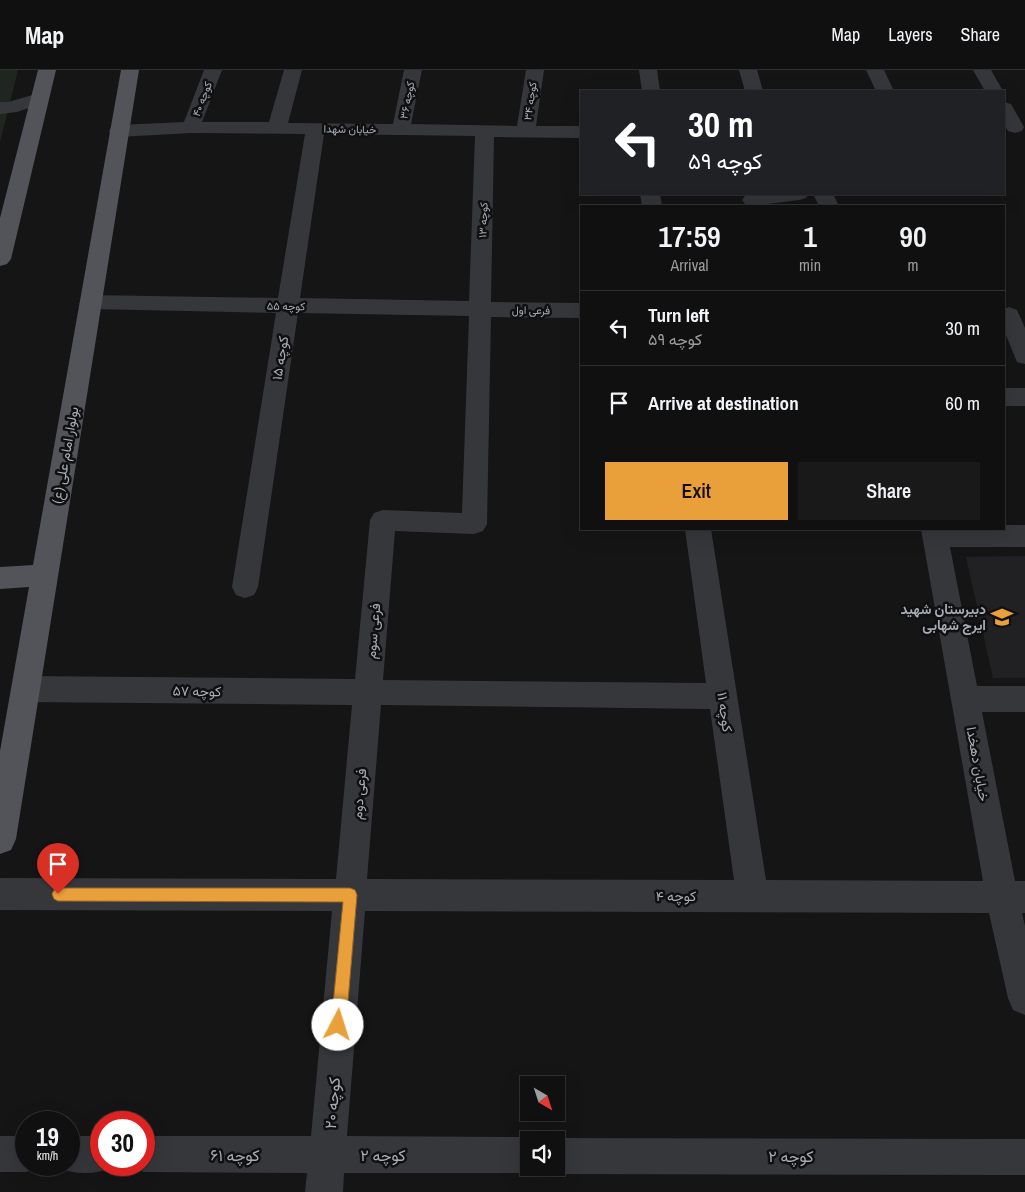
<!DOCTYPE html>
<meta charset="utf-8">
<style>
:root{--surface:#101010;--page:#191919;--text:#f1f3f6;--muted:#9c9d9f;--line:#303030;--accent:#e99f3a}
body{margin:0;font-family:"Archivo Narrow",Vazirmatn,sans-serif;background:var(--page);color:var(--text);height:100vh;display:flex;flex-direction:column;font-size:19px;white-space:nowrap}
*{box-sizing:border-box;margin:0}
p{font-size:16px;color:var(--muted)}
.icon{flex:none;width:28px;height:28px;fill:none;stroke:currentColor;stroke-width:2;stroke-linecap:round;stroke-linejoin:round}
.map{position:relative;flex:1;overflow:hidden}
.details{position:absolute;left:580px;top:135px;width:425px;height:325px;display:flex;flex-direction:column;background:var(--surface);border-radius:0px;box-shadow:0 5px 20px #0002,0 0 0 1px var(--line)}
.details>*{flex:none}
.top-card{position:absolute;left:580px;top:20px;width:425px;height:105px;border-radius:0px;box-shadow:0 5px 20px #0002,0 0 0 1px var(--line);background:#202124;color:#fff;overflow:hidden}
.needle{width:32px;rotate:141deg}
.buttons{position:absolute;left:520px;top:1006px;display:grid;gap:10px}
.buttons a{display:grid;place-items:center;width:45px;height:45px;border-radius:0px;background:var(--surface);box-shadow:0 5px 20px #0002,0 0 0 1px var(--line);font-size:25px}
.speed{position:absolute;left:15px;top:1041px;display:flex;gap:10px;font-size:25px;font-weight:700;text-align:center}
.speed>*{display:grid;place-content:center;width:65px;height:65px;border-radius:50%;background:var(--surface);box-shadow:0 5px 20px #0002,0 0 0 1px var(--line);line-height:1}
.speed small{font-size:12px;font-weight:400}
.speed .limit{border:8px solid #d22;background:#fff;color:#111}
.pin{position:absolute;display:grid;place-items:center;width:42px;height:42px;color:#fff;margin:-51px -21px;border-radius:50% 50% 50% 0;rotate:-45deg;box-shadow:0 0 5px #0007}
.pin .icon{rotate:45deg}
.me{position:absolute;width:55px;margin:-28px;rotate:5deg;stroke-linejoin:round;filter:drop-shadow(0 0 4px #0008)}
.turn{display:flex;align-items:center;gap:18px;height:105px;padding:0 25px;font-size:22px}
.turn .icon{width:65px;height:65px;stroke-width:2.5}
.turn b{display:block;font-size:35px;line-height:42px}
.eta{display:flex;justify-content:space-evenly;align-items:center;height:85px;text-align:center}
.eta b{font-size:30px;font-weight:600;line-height:35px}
.cta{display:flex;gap:10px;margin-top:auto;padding:10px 25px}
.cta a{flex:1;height:58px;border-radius:0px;background:var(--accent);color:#111;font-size:20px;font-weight:600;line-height:58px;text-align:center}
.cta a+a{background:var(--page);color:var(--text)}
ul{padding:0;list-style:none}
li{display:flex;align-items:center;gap:15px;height:75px;padding:0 25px;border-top:1px solid var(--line)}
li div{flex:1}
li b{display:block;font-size:19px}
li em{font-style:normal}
header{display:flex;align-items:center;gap:30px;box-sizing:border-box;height:70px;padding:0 25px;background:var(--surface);border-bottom:1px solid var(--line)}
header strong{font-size:24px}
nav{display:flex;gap:28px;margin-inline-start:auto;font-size:18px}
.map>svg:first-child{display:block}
.built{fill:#212123}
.green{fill:#1f261f}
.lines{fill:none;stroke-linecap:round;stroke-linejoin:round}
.minor{fill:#36373b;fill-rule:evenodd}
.major{fill:#52545a;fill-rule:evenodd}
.route{fill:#e99f3a;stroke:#976726}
.labels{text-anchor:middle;stroke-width:5;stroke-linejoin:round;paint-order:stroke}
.far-street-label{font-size:11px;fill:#a7adb6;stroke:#101011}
.street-label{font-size:14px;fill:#a7adb6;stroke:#101011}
.poi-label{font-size:14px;font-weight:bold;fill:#a7adb6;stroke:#101011;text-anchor:end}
.near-street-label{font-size:16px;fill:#a7adb6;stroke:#101011}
</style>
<header>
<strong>Map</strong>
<nav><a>Map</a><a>Layers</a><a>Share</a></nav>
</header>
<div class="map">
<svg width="1025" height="1122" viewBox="0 0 1025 1122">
<rect width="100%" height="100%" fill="#151516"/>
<path class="built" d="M 1025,486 L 1025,608 L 993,608 L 966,487 Z"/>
<path class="green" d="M 0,0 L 18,0 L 0,72 Z"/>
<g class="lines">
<path class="minor" d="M 204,0 L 222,0 L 202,52 L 269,52 L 284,0 L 302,0 L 288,53 L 393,54 L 404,0 L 422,0 L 411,54 L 517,56 L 526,0 L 544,0 L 536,56 L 581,56 L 581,68 L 494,67 L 491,232 L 581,233 L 581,248 L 491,247 L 487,454 L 483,461 L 474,464 L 395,461 L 383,610 L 706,613 L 685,459 L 711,459 L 766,810 L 983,811 L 921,459 L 1004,459 L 1004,455 L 1025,455 L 1025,477 L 950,477 L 977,616 L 1025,616 L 1025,642 L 982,642 L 1015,811 L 1025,811 L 1025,843 L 1022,843 L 1025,856 L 1025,945 L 1013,940 L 1008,928 L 989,843 L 365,841 L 347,1066 L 529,1067 L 537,1070 L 529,1070 L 529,1098 L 542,1098 L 529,1103 L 344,1103 L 343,1122 L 305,1122 L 307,1103 L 144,1102 L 131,1097 L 130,1095 L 144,1095 L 144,1066 L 311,1066 L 332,841 L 0,840 L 0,808 L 336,809 L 352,635 L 26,632 L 16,628 L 12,619 L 16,610 L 26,606 L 355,609 L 370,450 L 374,443 L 383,440 L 462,443 L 469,246 L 298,243 L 258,517 L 254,525 L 245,528 L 236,525 L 232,517 L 276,243 L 91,239 L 83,237 L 80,232 L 83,227 L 91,225 L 278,228 L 305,64 L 191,63 L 118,67 L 111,65 L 109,61 L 111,57 L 118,55 L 184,52 ZM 324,64 L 475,66 L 469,231 L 300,228 ZM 381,635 L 710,639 L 734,810 L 367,809 Z
M 639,0 L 657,0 L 660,21 L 642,21 Z
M 739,0 L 757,0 L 763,21 L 745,21 Z
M 866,0 L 884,0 L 894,21 L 876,21 Z
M 973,0 L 991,0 L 1003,21 L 985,21 Z
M 40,23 L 46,24 L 49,28 L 46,32 L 17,42 L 0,44 L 0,32 L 8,32 Z
M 1004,32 L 1011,34 L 1024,57 L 1022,61 L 1015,63 L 1008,61 C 1002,52 1003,43 1004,32 Z
M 640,124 L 660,124 L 662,136 L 642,136 Z
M 752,124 L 809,124 L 806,128 L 799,130 L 752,136 L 745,134 L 742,130 L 745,126 Z
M 813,124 L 833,124 L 839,136 L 819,136 Z
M 1009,237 L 1017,240 L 1025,258 L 1025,294 L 1017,292 L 1004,260 L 1004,239 Z
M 1004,318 L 1025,318 L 1025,336 L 1004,336 Z
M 0,1066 L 26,1066 L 26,1095 L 40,1095 L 39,1097 L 26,1102 L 0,1102 Z
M 69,1066 L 101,1066 L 101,1095 L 115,1095 L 114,1097 C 95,1105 75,1105 56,1097 L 55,1095 L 69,1095 Z
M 556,1068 L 1025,1069 L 1025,1105 L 556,1104 L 542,1098 L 556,1098 L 556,1070 L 550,1070 Z"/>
<path class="major" d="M 38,0 L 56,0 L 11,189 L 7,194 L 0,196 L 0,148 Z
M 121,0 L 139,0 L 16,769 L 11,780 L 0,784 L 0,681 L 29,517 L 0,519 L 0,497 L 33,495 Z"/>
</g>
<path class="route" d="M 58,818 L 350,818 L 355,820 L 357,825 L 346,955 L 344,960 L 338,962 L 333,960 L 331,955 L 343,832 L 58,831 L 54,829 L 52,824 L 54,820 Z"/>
<defs>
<g id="school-bare" transform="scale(1.725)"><path d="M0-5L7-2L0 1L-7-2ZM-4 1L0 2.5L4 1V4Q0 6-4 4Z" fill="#e99f3a" stroke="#101011" stroke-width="2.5" paint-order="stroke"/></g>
</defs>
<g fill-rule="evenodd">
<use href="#school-bare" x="1002" y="547"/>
</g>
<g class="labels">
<g class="far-street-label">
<text transform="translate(202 29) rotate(-69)" y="4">کوچه ۴۰</text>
<text transform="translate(407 30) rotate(-79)" y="4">کوچه ۳۶</text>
<text transform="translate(530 31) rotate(-82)" y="4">کوچه ۳۴</text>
<text transform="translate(350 59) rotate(1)" y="4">خیابان شهدا</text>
<text transform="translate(483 150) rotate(-88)" y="4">کوچه ۱۳</text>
<text transform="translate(286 236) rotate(1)" y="4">کوچه ۵۵</text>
<text transform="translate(531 240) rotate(1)" y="4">فرعی اول</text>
</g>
<g class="street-label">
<text transform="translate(280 288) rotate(-81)" y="5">کوچه ۱۵</text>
<text transform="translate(65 385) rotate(-80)" y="5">بولوار امام علی (ع)</text>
<text transform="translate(373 561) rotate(-85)" y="5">فرعی سوم</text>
<text transform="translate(197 621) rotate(1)" y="5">کوچه ۵۷</text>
<text transform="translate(725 642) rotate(82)" y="5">کوچه ۱۱</text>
<text transform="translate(978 694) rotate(80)" y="5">خیابان دهخدا</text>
<text transform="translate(359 724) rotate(-85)" y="5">فرعی دوم</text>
<text x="676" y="831">کوچه ۴</text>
</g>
<g class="poi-label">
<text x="986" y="544">دبیرستان شهید<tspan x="986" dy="16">ایرج شهابی</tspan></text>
</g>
<g class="near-street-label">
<text transform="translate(332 1033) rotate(-85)" y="6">کوچه ۲۰</text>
<text x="235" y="1091">کوچه ۶۱</text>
<text x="383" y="1091">کوچه ۲</text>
<text x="791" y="1092">کوچه ۲</text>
</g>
</g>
</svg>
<div class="buttons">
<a><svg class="needle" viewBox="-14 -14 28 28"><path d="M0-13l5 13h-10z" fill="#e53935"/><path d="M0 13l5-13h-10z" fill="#9c9d9f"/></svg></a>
<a><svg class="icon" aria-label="sound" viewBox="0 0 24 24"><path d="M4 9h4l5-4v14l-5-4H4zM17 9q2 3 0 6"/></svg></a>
</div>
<div class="speed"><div>19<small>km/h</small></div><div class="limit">30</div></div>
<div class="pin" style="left:58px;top:824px;background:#d93025"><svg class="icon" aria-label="arrive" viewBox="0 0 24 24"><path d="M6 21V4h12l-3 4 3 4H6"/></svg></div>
<svg class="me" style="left:338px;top:955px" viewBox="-20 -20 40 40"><circle r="19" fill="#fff"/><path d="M0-13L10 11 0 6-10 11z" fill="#e99f3a"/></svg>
<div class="top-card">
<div class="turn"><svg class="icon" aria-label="left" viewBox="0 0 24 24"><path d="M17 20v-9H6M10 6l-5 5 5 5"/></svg><div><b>30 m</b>کوچه ۵۹</div></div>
</div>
<section class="details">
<div class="eta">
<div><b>17:59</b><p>Arrival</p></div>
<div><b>1</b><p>min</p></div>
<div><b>90</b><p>m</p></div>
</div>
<ul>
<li><svg class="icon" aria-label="left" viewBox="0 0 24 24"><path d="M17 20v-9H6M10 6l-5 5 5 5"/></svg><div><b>Turn left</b><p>کوچه ۵۹</p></div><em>30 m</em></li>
<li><svg class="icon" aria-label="arrive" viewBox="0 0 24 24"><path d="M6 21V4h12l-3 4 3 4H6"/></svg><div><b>Arrive at destination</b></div><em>60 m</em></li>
</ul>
<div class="cta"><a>Exit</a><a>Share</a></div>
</section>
</div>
